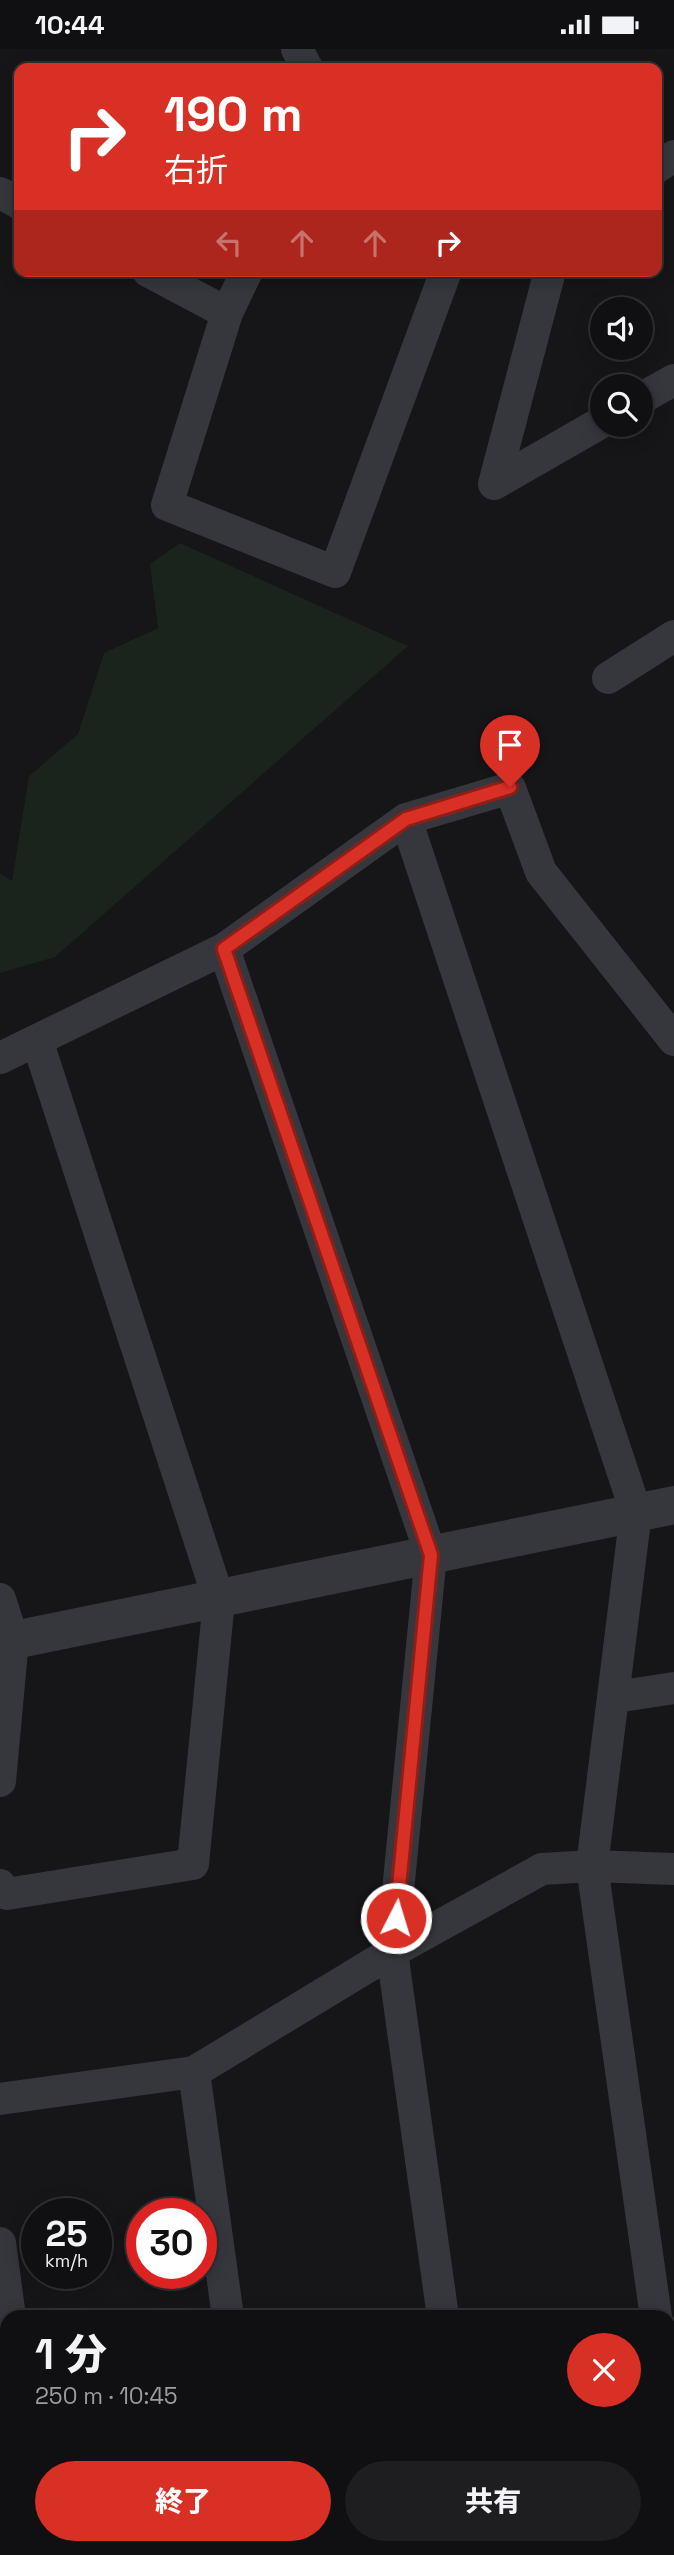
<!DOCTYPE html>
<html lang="ja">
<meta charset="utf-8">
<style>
:root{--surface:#101012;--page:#1e1e20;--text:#f1f3f6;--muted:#9c9d9f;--line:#303032;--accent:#d93025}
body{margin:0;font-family:"Space Grotesk","Noto Sans JP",sans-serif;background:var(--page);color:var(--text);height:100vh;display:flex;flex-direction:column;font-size:26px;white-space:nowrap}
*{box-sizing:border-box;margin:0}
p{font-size:23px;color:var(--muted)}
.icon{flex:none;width:38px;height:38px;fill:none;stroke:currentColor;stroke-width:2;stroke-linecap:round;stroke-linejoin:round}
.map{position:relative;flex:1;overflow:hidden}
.sheet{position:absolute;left:0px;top:2261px;width:676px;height:245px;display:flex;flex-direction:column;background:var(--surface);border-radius:21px 21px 0 0;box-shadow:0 4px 18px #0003,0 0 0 2px var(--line)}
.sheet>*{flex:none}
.top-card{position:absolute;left:14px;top:14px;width:648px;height:214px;border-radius:14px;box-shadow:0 4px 18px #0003,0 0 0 2px var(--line);background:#d93025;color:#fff;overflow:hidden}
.controls{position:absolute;left:590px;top:248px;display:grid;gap:14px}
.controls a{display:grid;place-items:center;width:63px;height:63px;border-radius:50%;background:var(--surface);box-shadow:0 4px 18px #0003,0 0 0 2px var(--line);font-size:35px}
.speed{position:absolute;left:21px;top:2149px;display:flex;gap:14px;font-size:35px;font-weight:700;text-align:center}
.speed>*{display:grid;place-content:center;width:91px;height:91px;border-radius:50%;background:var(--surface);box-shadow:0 4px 18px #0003,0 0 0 2px var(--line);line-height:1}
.speed small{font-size:18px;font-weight:400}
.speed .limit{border:10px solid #d22;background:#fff;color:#111}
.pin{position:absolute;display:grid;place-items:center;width:60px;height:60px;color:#fff;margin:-72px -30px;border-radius:50% 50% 50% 0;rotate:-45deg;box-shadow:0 0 7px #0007}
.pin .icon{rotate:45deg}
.me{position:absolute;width:77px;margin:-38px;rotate:5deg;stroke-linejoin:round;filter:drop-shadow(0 0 5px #0008)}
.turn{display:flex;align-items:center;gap:24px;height:147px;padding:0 35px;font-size:32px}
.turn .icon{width:91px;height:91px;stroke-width:2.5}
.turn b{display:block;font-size:49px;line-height:60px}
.lanes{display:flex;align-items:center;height:66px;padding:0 35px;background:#0003;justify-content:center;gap:35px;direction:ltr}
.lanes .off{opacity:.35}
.round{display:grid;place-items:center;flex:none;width:74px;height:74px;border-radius:37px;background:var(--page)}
.summary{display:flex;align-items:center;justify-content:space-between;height:119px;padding:0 35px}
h1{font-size:42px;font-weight:800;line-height:52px}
.cta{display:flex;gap:14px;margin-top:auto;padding:14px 35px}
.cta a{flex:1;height:80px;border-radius:42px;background:var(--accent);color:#fff;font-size:28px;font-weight:800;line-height:80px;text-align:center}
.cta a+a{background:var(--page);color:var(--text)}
.status{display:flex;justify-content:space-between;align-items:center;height:49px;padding:0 35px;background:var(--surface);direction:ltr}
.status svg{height:19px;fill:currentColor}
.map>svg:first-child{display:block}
.green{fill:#1b231d}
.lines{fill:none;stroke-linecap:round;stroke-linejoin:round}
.minor{stroke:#36373d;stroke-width:32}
.tertiary{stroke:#36373d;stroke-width:38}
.route-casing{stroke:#8d1f18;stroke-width:18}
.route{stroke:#d93025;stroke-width:12}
</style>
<div class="status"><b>10:44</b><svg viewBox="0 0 49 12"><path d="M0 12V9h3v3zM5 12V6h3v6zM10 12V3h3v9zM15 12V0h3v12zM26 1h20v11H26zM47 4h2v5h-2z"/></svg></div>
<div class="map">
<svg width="674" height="2506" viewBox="0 0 674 2506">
<rect width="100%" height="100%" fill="#161518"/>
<path class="green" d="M 180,494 L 408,597 L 55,908 L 0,924 L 0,824 L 12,832 L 29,727 L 78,685 L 104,604 L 158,579 L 150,515 Z"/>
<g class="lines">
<path class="minor" d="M 297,0 L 307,19
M 656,119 L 674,107
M 0,144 L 19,154
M 148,222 L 227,264
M 247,222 L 227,264 L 167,456 L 335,523 L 446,222
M 550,222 L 494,435 L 602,373
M 640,350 L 674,331
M 608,629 L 674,587
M 406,770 L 636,1463 L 592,1817 L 656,2268
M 224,900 L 431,1506 L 392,1903 L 443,2268
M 0,1009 L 224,900 L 406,770 L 510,739 L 541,823 L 674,991
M 0,1550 L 13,1591 L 0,1732
M 615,1648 L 674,1639
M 0,1836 L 7,1845 L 193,1815 L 219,1551 L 37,991
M 194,2023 L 228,2268
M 0,2050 L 194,2023 L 392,1903 L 542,1820 L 592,1817 L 674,1820
M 0,2194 L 10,2268
M 668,2287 L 674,2287
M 668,2357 L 674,2397
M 43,2499 L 44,2506
M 261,2499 L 262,2506
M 475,2499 L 476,2506"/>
<path class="tertiary" d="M 0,1594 L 674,1456
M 668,2494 L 674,2493
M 584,2506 L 632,2499"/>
</g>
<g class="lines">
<g class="route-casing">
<path id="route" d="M 396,1869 L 431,1506 L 224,900 L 406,770 L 510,738"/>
</g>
<use href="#route" class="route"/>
</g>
</svg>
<div class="controls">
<a><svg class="icon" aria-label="sound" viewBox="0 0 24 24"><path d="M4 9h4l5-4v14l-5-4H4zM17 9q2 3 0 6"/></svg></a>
<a><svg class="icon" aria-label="search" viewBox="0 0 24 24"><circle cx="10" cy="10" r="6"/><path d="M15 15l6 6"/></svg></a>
</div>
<div class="speed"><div>25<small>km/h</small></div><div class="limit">30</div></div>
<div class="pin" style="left:510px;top:738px;background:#d93025"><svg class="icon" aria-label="arrive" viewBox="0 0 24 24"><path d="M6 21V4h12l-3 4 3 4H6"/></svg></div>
<svg class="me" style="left:396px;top:1869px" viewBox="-20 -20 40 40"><circle r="17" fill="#d93025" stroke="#fff" stroke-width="3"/><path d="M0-11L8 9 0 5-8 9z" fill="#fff"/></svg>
<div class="top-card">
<div class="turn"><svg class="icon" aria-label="right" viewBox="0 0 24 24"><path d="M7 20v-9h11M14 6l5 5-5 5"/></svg><div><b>190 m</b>右折</div></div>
<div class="lanes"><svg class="icon off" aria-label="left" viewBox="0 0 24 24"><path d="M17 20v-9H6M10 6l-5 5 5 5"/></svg><svg class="icon off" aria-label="ahead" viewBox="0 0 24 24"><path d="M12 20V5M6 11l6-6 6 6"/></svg><svg class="icon off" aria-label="ahead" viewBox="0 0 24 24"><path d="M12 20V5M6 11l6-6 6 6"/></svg><svg class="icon" aria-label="right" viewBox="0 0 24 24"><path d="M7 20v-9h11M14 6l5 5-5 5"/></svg></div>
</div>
<section class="sheet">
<div class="summary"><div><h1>1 分</h1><p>250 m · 10:45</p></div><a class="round" style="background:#d93025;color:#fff"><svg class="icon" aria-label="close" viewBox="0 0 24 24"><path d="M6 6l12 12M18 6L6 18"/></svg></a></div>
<div class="cta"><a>終了</a><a>共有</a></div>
</section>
</div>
